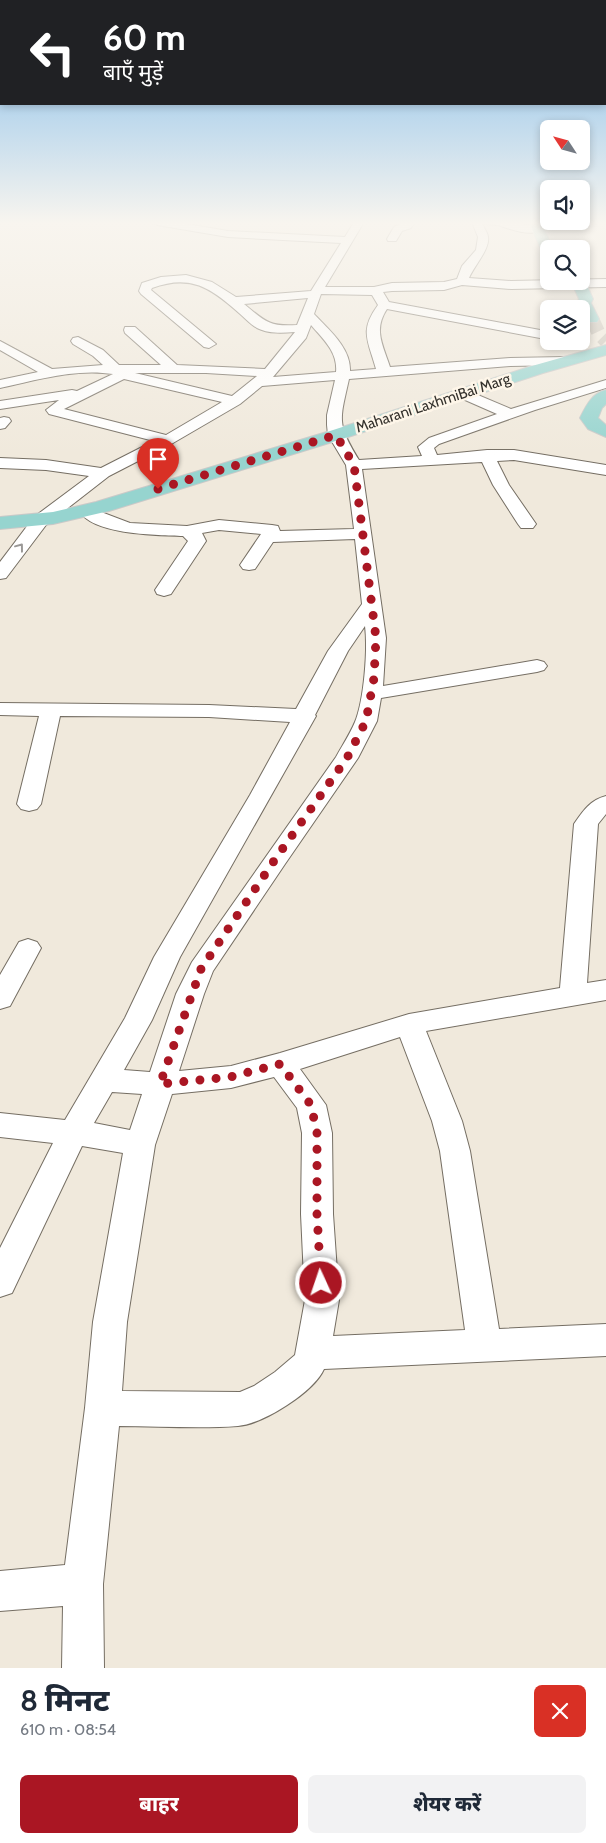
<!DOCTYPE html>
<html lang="hi">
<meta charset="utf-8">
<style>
:root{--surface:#fff;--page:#f2f2f3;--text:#1f2937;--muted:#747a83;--accent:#aa1623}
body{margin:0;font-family:Cabin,"Noto Sans Devanagari",sans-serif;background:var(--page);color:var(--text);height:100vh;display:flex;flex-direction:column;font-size:19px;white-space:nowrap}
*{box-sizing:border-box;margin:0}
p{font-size:16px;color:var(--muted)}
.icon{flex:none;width:28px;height:28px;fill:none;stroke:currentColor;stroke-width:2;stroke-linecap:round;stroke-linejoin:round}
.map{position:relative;height:1668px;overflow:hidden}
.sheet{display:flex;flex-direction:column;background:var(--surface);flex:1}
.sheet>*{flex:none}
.hud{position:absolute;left:0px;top:0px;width:606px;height:105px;box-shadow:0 2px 8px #0003;background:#202124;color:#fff;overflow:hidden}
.needle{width:32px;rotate:306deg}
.tools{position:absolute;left:540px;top:120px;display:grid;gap:10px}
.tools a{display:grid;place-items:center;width:50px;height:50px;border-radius:8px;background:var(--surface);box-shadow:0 2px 8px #0003;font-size:25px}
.pin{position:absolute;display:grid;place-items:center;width:42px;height:42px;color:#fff;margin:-51px -21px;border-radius:50% 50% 50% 0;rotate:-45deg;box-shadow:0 0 5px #0007}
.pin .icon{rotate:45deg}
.me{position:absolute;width:55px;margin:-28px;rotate:357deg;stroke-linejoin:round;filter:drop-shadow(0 0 4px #0008)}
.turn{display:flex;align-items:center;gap:18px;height:105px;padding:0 20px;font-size:22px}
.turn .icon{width:65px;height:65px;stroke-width:2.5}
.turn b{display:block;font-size:35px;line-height:42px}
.round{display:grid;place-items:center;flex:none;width:52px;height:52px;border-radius:8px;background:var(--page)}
.overview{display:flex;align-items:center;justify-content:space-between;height:85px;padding:0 20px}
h1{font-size:30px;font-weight:800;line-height:38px}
.primary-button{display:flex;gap:10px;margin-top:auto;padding:10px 20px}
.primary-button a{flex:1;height:58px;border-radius:8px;background:var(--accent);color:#fff;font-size:20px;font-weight:800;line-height:58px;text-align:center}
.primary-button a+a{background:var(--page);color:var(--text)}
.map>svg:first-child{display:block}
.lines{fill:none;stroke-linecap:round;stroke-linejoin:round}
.stream{stroke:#7bc1ed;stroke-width:3}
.major-tunnel{stroke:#cac4b9;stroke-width:14;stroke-dasharray:14 7;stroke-linecap:butt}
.minor-casing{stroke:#756e63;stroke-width:2}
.major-casing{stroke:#cac9c8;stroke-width:2}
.minor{fill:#fff;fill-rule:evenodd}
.major{fill:#96d4cf;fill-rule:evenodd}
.oneway{stroke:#9a9896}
.route{stroke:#aa1623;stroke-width:9;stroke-dasharray:0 16.2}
.labels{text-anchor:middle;stroke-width:5;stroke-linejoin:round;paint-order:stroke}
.far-street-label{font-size:15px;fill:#34312c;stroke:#fef6e9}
</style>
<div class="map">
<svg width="606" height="1668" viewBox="0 0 606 1668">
<rect width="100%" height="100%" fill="#f0e9dc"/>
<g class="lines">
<path class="stream" d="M 243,222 L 257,222"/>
<path class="major-tunnel" d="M 592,319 L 599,334 L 606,341"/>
<g class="minor-casing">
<path id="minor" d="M 152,222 L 175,222 L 228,231 L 345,237 L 354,222 L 364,222 L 325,287 L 374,287 L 392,283 L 444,282 L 457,279 L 462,266 L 476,250 L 478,237 L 472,222 L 482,222 C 483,227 488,233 488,237 C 490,249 474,266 469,278 L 511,281 L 606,279 L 606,287 L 511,289 L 462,285 L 444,290 L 392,291 L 383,292 L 389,302 L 540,330 L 546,334 L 540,338 L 387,309 C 373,330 383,345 390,367 L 510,358 L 564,357 L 571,361 L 564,365 L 510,366 L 349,379 C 340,420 336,423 359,460 L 422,456 L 418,447 L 429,438 L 497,414 L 456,396 L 454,393 L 456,390 L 466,390 L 511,409 L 606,380 L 606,388 L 535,410 L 439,444 L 434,448 L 437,455 L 487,450 L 514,450 L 606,465 L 606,475 L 514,460 L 497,461 L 509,485 L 536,524 L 533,528 L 521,528 L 518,524 L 493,485 L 482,462 L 362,469 L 386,638 L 383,686 L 537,660 L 544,662 L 547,666 L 544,670 L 537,672 L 381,698 L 377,721 L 358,758 L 285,864 L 213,971 L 204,994 L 179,1071 L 231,1066 L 280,1053 L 409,1014 L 560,988 L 574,824 C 583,811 590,800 606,796 L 606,814 L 598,824 L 587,983 L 606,980 L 606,1000 L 426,1031 L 462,1121 L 470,1151 L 499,1329 L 606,1324 L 606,1356 L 324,1369 C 314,1392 263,1424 238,1426 C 200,1429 158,1426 119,1426 L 103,1584 L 104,1668 L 62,1668 L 63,1606 L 0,1611 L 0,1571 L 65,1565 L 85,1408 L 93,1322 L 123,1153 L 82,1146 L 12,1293 L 0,1297 L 0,1248 L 53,1143 L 0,1137 L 0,1113 L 65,1120 L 125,1018 L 154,957 L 250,795 L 290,722 L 209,717 L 60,716 L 41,804 L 37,809 L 29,811 L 21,809 L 17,804 L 39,716 L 0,715 L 0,703 L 209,705 L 296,709 L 328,651 L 362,604 L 355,539 L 273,542 L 255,569 L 249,570 L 243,569 L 240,565 L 261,534 L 219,530 L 202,533 L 206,541 L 171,594 L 164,596 L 157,594 L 155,590 L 188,541 L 183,536 C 158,535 95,535 80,512 L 82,508 L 88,507 L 130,523 L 187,526 L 219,520 L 272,525 L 278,526 L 280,531 L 354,529 L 346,465 L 328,435 L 327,425 L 327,415 L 335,380 L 262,386 L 240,404 L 173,443 L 109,476 L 46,525 L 6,578 L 0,579 L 0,562 L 34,517 L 89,476 L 46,470 L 0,468 L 0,458 L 46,460 L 101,468 L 154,441 L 49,414 L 46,410 L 59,400 L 0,409 L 0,401 L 72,390 L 77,391 L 113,374 C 76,368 36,380 0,388 L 0,380 L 38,372 L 0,350 L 0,341 L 52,369 L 103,365 L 93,356 L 73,344 L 71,341 L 73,338 L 78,337 L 103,350 L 119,365 L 161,365 L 125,333 L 124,330 L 125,327 L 135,327 L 177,365 L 265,369 L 295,332 C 283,333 269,334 257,328 C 250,324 245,318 239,313 C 210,287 190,274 152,288 L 151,290 L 216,344 L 209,348 L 204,347 L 141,294 L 139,291 L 142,283 L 161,277 L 186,275 L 212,282 L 236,297 L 311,291 L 341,243 L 228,237 L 157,225 ZM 321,294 L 372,295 L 378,305 C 359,331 368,340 376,369 L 350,371 C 351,348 329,330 314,314 ZM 308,298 L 297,325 C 269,327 265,321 244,304 ZM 311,325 C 323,339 338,352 336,372 L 273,377 L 306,338 ZM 135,373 L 206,373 L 257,376 L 232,396 ZM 124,379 L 222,402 L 166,435 L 64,409 ZM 365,626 C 368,650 364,700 355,722 C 350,734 342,746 336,757 L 192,962 L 176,994 L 150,1072 L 124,1070 L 152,1020 L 180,957 L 316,716 L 315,715 L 348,651 ZM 400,1037 L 432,1121 L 440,1151 L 465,1330 L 333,1336 L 339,1300 L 333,1214 L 332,1133 L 326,1105 L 300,1069 ZM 274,1077 L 297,1108 L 302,1133 L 301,1214 L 305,1300 L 295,1355 L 275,1372 L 254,1386 L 240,1392 L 122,1391 L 127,1322 L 155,1145 L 172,1094 L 231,1088 ZM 112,1092 L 142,1094 L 130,1130 L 94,1123 Z
M 405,222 L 415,222 L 411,228 L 402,231 L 396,241 L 388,241 L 387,239 L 394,227 Z
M 484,222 C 495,222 536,223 543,229 C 534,237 512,230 501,226 C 496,224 490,225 485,224 Z
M 4,417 L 9,418 L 11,421 L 5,428 L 0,429 L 0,418 Z
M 28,939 L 37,942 L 41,948 L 10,1006 L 0,1009 L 0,975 L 19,942 Z"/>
</g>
<g class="major-casing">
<path id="major" d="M 529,222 L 541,222 L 553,249 L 549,249 L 549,258 L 543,254 Z
M 581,278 L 585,281 L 593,299 L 591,303 L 599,319 L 597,322 L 587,322 L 577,303 L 579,299 L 571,281 L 581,281 Z
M 606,345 L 606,355 L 543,373 L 342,439 L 109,511 L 53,524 L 0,529 L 0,517 L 53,512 L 96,502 L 330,431 L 532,366 Z
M 606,390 L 606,404 L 602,408 L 598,418 L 606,425 L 606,437 L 588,429 L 580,418 C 586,406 592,393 606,390 Z"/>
</g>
<use href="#minor" class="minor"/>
<use href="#major" class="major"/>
</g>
<defs><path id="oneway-chevron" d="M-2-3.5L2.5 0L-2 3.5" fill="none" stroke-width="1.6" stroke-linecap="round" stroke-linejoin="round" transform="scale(1.25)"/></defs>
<use class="oneway" href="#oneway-chevron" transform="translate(20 547) rotate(-53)"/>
<linearGradient id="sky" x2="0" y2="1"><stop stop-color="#7cb9ea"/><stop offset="0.49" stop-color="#f8f5ef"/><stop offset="1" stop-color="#f8f5ef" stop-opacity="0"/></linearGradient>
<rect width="606" height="455" fill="url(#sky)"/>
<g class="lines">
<path class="route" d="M 158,489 L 336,435 L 354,465 L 376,638 L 374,678 L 366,721 L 347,758 L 276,858 L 201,969 L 160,1084 L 230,1077 L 280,1064 L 311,1105 L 317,1133 L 317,1214 L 321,1283"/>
</g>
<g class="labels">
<g class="far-street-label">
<text transform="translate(433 403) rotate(-18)" y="5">Maharani LaxhmiBai Marg</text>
</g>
</g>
</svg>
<div class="tools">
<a><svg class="needle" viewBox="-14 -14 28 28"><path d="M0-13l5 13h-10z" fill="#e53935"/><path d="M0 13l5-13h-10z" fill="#747a83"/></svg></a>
<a><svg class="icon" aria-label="sound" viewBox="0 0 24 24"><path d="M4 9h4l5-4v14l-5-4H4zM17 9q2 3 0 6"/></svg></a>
<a><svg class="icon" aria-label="search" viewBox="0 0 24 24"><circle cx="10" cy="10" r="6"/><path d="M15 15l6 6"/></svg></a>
<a><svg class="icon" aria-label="layers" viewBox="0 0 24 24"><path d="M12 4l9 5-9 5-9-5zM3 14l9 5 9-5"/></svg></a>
</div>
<div class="pin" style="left:158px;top:489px;background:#d93025"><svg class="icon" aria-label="arrive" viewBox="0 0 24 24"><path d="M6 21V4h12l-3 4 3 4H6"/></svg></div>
<svg class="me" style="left:321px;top:1283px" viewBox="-20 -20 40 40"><circle r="17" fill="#aa1623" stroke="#fff" stroke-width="3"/><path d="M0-11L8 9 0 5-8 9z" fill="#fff"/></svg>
<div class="hud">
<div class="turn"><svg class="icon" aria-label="left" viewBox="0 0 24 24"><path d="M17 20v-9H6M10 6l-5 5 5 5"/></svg><div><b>60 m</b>बाएँ मुड़ें</div></div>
</div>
</div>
<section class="sheet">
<div class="overview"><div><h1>8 मिनट</h1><p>610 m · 08:54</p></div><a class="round" style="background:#d93025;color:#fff"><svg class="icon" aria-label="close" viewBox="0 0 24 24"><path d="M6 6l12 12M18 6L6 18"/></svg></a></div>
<div class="primary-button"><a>बाहर</a><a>शेयर करें</a></div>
</section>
